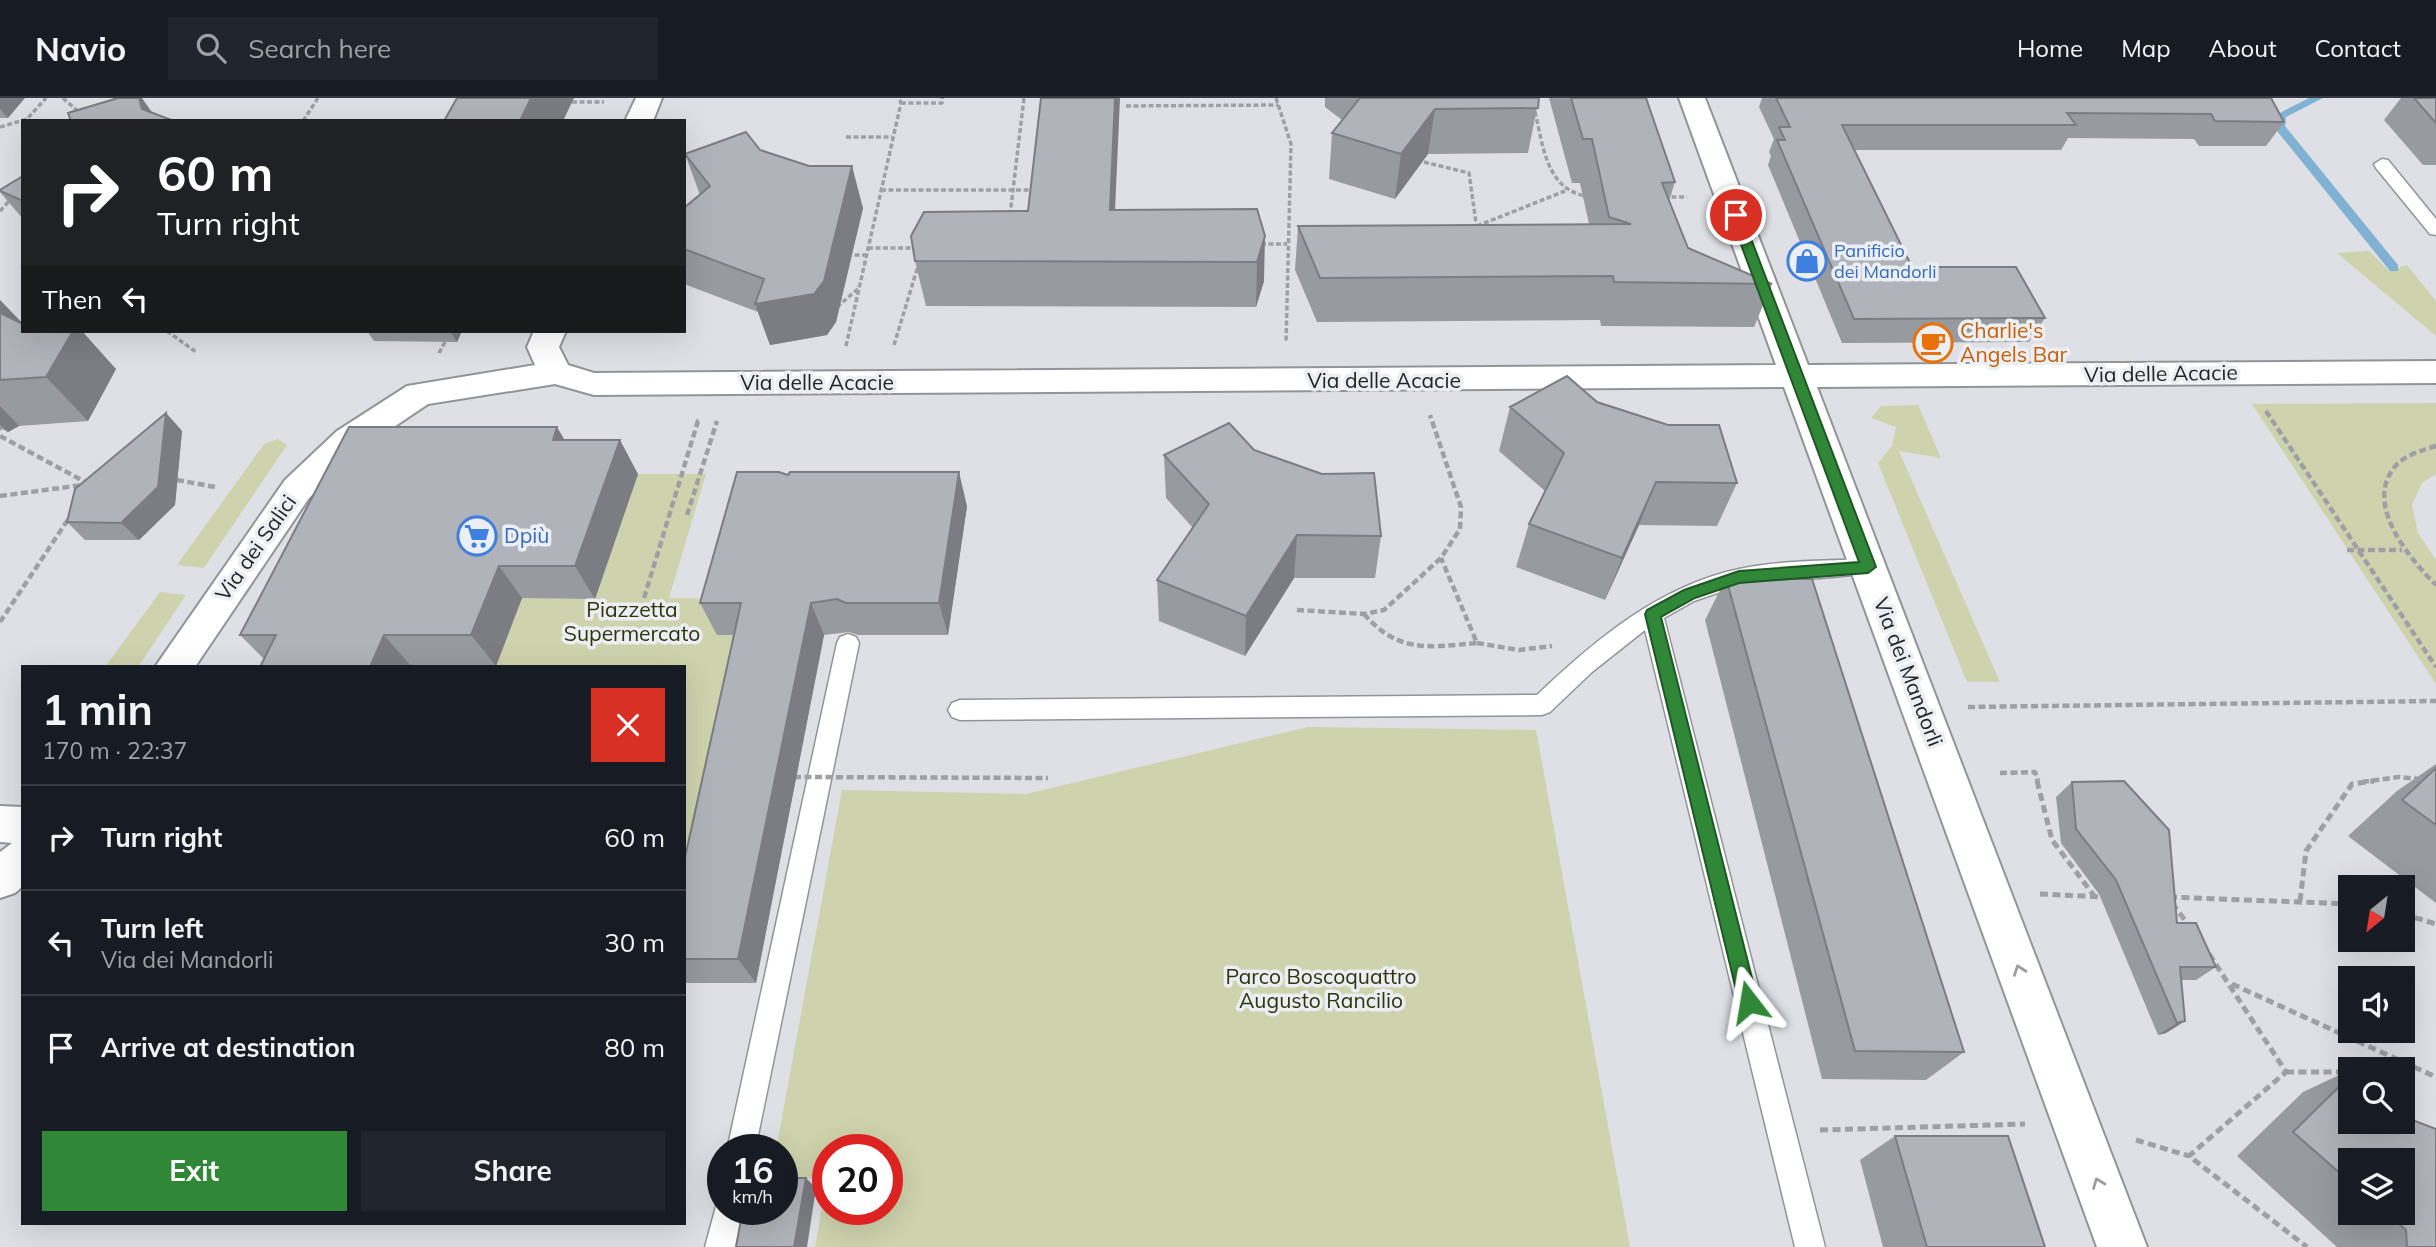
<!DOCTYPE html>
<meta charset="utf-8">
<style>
:root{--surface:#171b24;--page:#20242c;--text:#f1f3f6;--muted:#9ea1a6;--line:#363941;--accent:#308737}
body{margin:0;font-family:Mulish,sans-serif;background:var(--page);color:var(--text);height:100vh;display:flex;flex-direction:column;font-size:26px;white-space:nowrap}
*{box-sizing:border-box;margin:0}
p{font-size:23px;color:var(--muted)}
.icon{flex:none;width:38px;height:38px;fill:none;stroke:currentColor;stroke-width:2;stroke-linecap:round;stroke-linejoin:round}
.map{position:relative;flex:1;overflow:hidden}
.details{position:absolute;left:21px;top:567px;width:665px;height:560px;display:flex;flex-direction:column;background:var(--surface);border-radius:0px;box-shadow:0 7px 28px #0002}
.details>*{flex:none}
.hud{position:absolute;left:21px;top:21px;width:665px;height:214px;border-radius:0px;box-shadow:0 7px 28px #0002;background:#202124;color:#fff;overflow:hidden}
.needle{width:46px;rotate:210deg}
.fabs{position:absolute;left:2338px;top:777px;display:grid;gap:14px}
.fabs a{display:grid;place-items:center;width:77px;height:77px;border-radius:0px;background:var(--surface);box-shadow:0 7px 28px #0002;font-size:35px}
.speed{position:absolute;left:707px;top:1036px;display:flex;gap:14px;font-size:35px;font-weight:700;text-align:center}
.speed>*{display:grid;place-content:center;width:91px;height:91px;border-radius:50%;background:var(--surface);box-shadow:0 7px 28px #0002;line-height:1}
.speed small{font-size:18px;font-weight:400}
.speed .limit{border:10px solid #d22;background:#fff;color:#111}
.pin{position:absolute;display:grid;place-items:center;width:60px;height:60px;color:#fff;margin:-30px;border:4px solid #fff;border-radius:50%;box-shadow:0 2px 7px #0007}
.me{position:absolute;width:77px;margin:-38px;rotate:346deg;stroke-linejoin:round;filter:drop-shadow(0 0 5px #0008)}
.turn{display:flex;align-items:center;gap:24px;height:147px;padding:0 21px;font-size:32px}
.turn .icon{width:91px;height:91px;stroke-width:2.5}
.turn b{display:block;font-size:49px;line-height:60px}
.then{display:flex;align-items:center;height:66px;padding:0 21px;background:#0003;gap:14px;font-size:26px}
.round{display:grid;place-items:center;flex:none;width:74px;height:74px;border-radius:0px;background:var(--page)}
.overview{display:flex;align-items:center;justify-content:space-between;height:119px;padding:0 21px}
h1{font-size:42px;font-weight:700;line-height:52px}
.primary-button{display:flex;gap:14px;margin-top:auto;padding:14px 21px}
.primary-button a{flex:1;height:80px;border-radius:0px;background:var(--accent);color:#fff;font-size:28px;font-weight:700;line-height:80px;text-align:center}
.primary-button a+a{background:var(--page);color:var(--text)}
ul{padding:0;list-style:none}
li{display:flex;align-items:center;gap:21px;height:105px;padding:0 21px;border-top:2px solid var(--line)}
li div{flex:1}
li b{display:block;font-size:26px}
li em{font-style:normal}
header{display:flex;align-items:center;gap:42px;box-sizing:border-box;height:98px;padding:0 35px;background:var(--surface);border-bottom:2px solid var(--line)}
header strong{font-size:33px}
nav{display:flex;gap:38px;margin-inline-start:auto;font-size:24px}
.search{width:490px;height:63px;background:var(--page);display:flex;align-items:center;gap:18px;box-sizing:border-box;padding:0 24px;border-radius:0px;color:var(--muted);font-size:26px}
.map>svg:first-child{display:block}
.green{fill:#ced3ad;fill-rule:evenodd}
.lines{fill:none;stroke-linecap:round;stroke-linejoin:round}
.stream{fill:#81b2d3;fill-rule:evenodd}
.service-casing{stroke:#92949a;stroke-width:3}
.minor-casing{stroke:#92949a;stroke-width:4}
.path-far2{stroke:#9fa0a5;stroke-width:3.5;stroke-dasharray:5 2.5;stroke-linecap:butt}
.path-far1{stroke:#9fa0a5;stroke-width:4.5;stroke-dasharray:7 3.5;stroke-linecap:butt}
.path{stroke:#9fa0a5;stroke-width:5;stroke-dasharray:8 4.5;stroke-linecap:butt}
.service{fill:#fff;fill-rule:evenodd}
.minor{fill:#fff;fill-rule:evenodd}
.path-bridge{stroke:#9fa0a5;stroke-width:4.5;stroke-dasharray:7 3.5;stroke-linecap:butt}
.wall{fill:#979a9f;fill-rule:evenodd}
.shaded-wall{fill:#7b7d82}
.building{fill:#b0b3b9;stroke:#7b7d82;stroke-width:2}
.oneway{stroke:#9c9c9d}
.route{fill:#308737;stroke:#1f5824;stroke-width:2}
.labels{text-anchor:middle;stroke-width:7;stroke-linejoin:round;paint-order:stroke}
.far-shop-label{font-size:18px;fill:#366cbe;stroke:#ebeef3;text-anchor:start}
.food-label{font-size:21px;fill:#c56008;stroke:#ebeef3;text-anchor:start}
.street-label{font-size:21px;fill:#232426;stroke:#ebeef3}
.shop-label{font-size:21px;fill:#366cbe;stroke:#ebeef3;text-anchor:start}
.park-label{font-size:21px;fill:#31340a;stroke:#ebeef3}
</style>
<header>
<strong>Navio</strong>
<div class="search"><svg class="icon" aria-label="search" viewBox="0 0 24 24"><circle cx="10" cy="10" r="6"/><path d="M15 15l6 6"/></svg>Search here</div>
<nav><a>Home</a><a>Map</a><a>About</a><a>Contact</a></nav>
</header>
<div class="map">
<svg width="2436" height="1149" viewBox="0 0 2436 1149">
<rect width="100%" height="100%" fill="#dee0e6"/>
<path class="green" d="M 2369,153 L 2389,173 L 2407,167 L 2436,203 L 2436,238 L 2337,155 Z
M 2436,305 L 2436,376 L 2422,385 L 2412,407 L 2418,435 L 2436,462 L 2436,586 L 2252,306 Z
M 1918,307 L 1941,360 L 1899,353 L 2000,584 L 1967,584 L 1878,365 L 1892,348 L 1896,329 L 1871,320 L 1881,308 Z
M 278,341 L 287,347 L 204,470 L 177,467 L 264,346 Z
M 638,376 L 706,376 L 669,500 L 726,501 L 752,537 L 684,785 L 684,569 L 411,569 L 522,500 Z
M 160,494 L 186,497 L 138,569 L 105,569 Z
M 1308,629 L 1536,632 L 1630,1149 L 815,1149 L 827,1081 L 782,1079 L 782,1052 L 776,1052 L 842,692 L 1026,696 ZM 828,1052 L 887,1052 L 887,1111 L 828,1111 Z"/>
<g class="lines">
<path class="stream" d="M 2309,0 L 2323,0 L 2286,19 L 2285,28 L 2398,167 L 2398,173 L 2390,173 L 2273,28 L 2274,18 Z"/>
<g class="service-casing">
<path id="service" d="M 2382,61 L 2388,62 L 2436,121 L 2436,137 L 2430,136 L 2376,70 L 2374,66 Z
M 1868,461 L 1876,463 L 1879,469 L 1876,475 L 1741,487 L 1694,503 L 1664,520 L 1825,1149 L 1795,1149 L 1645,532 L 1592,574 L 1550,614 L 1542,617 L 960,622 L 952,619 L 948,612 L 952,605 L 960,602 L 1537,597 C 1595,542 1659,488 1739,471 C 1781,462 1826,463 1868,461 Z
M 848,536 L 856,539 L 859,545 L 755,1052 L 727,1052 L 837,545 L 840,539 Z
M 723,1099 L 723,1111 L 743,1111 L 735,1149 L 705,1149 L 718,1101 Z"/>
</g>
<g class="minor-casing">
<path id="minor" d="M 636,0 L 662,0 L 653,23 L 625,23 Z
M 1679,0 L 1705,0 L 1808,267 L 2436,263 L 2436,285 L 1817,289 L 2147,1149 L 2097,1149 L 1784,289 L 594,297 L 555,286 L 428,306 L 361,351 L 309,400 L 195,569 L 155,569 L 285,382 L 337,333 L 407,288 L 535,267 L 527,249 L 534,233 L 566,233 L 559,249 L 568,267 L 594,275 L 1776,267 Z
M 0,708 L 23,709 L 23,788 L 15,795 L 0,800 L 0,754 L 12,745 L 0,744 Z"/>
</g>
<path class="path-far2" d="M 63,0 L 82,17 L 78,23
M 1276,0 L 1291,46 L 1286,245
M 572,4 L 604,4
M 901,5 L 942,5 L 942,0
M 1126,8 L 1278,7
M 1535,14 C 1543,47 1546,91 1586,98
M 303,23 L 318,0
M 0,29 L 27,21 L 46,0
M 846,39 L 892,39
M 1424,64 L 1469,75 L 1477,132
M 881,92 L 1034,92
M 1664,99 L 1687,99
M 0,113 L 11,101
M 1010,117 L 1024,0
M 1477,128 L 1565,93
M 1261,146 L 1287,146
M 868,150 L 916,150
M 847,157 L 867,157
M 837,209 L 859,190
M 167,233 L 196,254
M 894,247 L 918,168
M 846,248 L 901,5 L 899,0
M 439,255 L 445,244"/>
<path class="path-far1" d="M 2266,313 L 2436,569
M 0,338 L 89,386
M 2436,348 C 2421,353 2403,357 2393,371 C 2365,409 2411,462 2436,487
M 177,382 L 215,389
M 0,398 L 83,387
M 687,417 L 717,323
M 2347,452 L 2402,452
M 644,500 L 698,323 L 701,323
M 1297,512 L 1364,516 L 1384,512 L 1441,460 L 1460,431 L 1461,409 L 1430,317
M 1364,516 C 1399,556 1429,549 1477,545 L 1441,460
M 0,524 L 69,420
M 1477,545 L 1519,552 L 1552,548
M 1968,609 L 2436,603
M 2000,675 L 2035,674 L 2038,684
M 2362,684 L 2399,679 L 2418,681"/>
<path class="path" d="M 2037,683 L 2052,742 L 2095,799
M 2040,796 L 2105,799
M 2169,799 L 2350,806
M 2300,803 L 2306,753 L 2352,686 L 2374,683
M 2172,805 L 2190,829
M 2403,816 L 2436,826
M 2209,856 L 2286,974 L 2189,1058 L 2307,1149
M 2232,886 L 2436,979
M 2286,974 L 2341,974
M 1820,1032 L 2025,1026
M 2136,1042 L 2189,1058"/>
<use href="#service" class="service"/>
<use href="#minor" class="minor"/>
<path class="path-bridge" d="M 794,679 L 1048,680"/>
</g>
<path class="wall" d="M 0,0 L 8,20 L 0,20 Z
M 1325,0 L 1539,0 L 1528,55 L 1428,56 L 1395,101 L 1329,81 L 1332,35 L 1342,22 L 1325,9 Z
M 1549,0 L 1646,0 L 1675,84 L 1669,103 L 1688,150 L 1772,186 L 1754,229 L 1601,228 L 1600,222 L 1317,224 L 1295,172 L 1298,128 L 1589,126 L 1580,85 L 1572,85 Z
M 1762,0 L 2271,0 L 2284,24 L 2266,48 L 2199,48 L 2194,41 L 2068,40 L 2061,52 L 1854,52 L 1912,169 L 2045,220 L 2029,244 L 1842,245 L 1768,67 L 1771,58 L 1769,54 L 1774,41 L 1759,9 Z
M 2401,0 L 2436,0 L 2436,67 L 2423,67 L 2384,22 Z
M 760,52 L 863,110 L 836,224 L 827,237 L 770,247 L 758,214 L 684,186 L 684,110 L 700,97 L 685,56 Z
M 23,78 L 23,121 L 0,94 L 0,92 Z
M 1257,111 L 1264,183 L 1256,209 L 926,208 L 915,163 L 1115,112 Z
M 0,202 L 23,226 L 116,271 L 88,323 L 19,328 L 8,334 L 2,331 L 0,333 Z
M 367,233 L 462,233 L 457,244 L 374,243 Z
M 1597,304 L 1737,385 L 1717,428 L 1639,427 L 1605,502 L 1516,469 L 1529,426 L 1545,393 L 1499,353 L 1510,309 Z
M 166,315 L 182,333 L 175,407 L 139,442 L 85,442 L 67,424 Z
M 565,342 L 638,376 L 595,501 L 522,500 L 496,568 L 260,569 L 264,561 L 240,537 Z
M 1254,352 L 1322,376 L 1381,438 L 1375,480 L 1294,480 L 1245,558 L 1159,523 L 1157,482 L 1193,430 L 1166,400 L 1164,357 Z
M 788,377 L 967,408 L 948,537 L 858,537 L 849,534 L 824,537 L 756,885 L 684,885 L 684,764 L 734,537 L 717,537 L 700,505 Z
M 1726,480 L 1964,954 L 1926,982 L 1822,981 L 1705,522 Z
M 2436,666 L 2436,805 L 2348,738 L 2397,693 Z
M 2072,684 L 2177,825 L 2216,869 L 2196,882 L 2181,882 L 2185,923 L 2166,935 L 2158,937 L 2099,796 L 2061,745 L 2056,699 Z
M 2350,972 L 2350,1024 L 2415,1023 L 2436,1149 L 2337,1149 L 2237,1058 L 2303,994 ZM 2350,1062 L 2403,1115 L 2350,1115 Z
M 1895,1038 L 2045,1149 L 1883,1149 L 1860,1062 Z"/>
<path class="shaded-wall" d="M 0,0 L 25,0 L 8,20 L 0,11 Z
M 139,0 L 142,0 L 158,23 L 142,11 Z
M 531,0 L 574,0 L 563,23 L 520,23 Z
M 1115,0 L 1120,0 L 1113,158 L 1110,112 Z
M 1435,11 L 1428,56 L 1395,101 L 1401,56 Z
M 852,68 L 863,110 L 836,224 L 827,237 L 770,247 L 755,206 Z
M 1265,138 L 1264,183 L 1256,209 L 1257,164 Z
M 0,202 L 23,226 L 0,223 Z
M 73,233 L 82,233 L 116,271 L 88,323 L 46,279 Z
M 450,233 L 462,233 L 457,244 Z
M 0,308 L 19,328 L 8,334 L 0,327 Z
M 166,315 L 182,333 L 175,407 L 139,442 L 121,425 Z
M 557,329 L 577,363 L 553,342 Z
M 620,342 L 638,376 L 595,501 L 575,468 Z
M 959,374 L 967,408 L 948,537 L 939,505 Z
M 1656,384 L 1639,427 L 1605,502 L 1622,460 Z
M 1297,437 L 1294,480 L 1245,558 L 1246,518 Z
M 499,468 L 522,500 L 496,568 L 471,537 Z
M 811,505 L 824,537 L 756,885 L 738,861 Z
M 384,537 L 411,568 L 370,569 Z
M 2185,923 L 2166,935 L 2158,937 L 2177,925 Z
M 806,1080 L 816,1090 L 807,1149 L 794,1149 Z"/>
<path class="building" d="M 118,0 L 139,0 L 142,11 L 174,23 L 71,23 L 68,15 Z
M 457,0 L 531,0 L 520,23 L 444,23 Z
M 1041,0 L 1115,0 L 1110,112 L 1257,111 L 1265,138 L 1257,164 L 915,163 L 911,138 L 924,114 L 1028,113 Z
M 1360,0 L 1539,0 L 1538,10 L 1435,11 L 1401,56 L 1332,35 Z
M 1571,0 L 1646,0 L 1675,84 L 1662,85 L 1688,150 L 1772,186 L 1614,184 L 1613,178 L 1320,180 L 1298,128 L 1631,126 L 1609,119 L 1592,41 L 1583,41 Z
M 1776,0 L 2271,0 L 2284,24 L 2215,23 L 2211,16 L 2067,15 L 2076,27 L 1842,27 L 1912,169 L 2016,169 L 2045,220 L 1854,221 L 1777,42 L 1785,42 L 1779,29 L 1790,29 Z
M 2414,0 L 2436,0 L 2436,25 Z
M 746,34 L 760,52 L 809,68 L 852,68 L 824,183 L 814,196 L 755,206 L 764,181 L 684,151 L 684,110 L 710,88 L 685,56 Z
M 23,78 L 23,103 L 0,93 L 0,92 Z
M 0,215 L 23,226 L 23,233 L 73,233 L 46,279 L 0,282 Z
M 1567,278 L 1597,304 L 1668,327 L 1719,327 L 1737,385 L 1656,384 L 1622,460 L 1529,426 L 1564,355 L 1510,309 Z
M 166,315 L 158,389 L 121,425 L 67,424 L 75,391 Z
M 1229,325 L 1254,352 L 1322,376 L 1374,375 L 1381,438 L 1297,437 L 1246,518 L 1157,482 L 1209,406 L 1164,357 Z
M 349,329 L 557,329 L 553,342 L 620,342 L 575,468 L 499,468 L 471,537 L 384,537 L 370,569 L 260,569 L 276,537 L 240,537 Z
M 737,374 L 779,374 L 788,377 L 790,374 L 959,374 L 939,505 L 846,505 L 837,501 L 811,505 L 738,861 L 684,861 L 684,764 L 741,505 L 700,505 Z
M 1726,480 L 1812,481 L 1964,954 L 1855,953 Z
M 2436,670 L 2436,727 L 2402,702 Z
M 2124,683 L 2169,732 L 2177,825 L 2196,825 L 2216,869 L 2180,869 L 2185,923 L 2177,925 L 2116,782 L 2076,731 L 2072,684 Z
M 2362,967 L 2365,971 L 2357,971 Z
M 2350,978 L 2350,1024 L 2403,1024 L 2403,1010 L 2415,1023 L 2436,1031 L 2436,1149 L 2407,1149 L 2406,1132 L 2386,1115 L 2403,1115 L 2403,1062 L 2350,1062 L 2350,1084 L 2293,1034 Z
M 1895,1038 L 2008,1038 L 2045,1149 L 1927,1149 Z
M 782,1080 L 806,1080 L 794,1149 L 736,1149 L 743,1111 L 782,1111 Z"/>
<defs><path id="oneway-chevron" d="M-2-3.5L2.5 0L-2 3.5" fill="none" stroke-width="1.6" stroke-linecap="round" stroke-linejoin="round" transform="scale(1.75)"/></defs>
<g class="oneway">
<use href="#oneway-chevron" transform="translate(2019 872) rotate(-110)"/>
<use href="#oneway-chevron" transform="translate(2098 1085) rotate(-111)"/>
</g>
<path class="route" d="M 1736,113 L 1742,117 L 1876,469 L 1868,475 L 1739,485 L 1695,500 L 1661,519 L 1758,904 L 1755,910 L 1749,913 L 1742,910 L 1739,904 L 1645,516 L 1647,512 L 1684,492 L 1739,473 L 1859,464 L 1730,117 Z"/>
<defs>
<g id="shop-ring" transform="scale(2.0125)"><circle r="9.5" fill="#ebeef3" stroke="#3f7fe0" stroke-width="1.5"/><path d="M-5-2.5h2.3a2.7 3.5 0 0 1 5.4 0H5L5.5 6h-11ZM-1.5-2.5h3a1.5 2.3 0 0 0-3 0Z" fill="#3f7fe0"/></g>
<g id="cafe-ring" transform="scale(2.0125)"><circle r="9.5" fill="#ebeef3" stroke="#e8710a" stroke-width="1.5"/><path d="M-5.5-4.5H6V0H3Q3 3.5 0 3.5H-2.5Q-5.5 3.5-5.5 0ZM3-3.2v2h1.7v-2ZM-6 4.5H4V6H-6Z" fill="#e8710a"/></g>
<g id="supermarket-ring" transform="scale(2.0125)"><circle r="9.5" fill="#ebeef3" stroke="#3f7fe0" stroke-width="1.5"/><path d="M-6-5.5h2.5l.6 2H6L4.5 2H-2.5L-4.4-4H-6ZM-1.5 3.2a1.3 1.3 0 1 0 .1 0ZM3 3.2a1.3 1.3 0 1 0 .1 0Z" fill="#3f7fe0"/></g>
</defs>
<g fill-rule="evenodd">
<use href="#shop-ring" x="1807" y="163"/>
<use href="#cafe-ring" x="1933" y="245"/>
<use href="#supermarket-ring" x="477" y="438"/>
</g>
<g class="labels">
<g class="far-shop-label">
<text x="1834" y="159">Panificio<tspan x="1834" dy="21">dei Mandorli</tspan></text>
</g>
<g class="food-label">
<text x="1960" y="240">Charlie's<tspan x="1960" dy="24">Angels Bar</tspan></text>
</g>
<g class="street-label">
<text transform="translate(2161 276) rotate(-1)" y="7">Via delle Acacie</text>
<text x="1384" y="290">Via delle Acacie</text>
<text x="817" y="292">Via delle Acacie</text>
<text transform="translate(256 450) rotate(-55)" y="7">Via dei Salici</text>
<text transform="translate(1908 574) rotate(69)" y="7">Via dei Mandorli</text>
</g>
<g class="shop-label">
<text x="504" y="445">Dpiù</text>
</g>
<g class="park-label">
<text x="632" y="519">Piazzetta<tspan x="632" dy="24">Supermercato</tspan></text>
<text x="1321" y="886">Parco Boscoquattro<tspan x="1321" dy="24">Augusto Rancilio</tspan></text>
</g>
</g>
</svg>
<div class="fabs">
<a><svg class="needle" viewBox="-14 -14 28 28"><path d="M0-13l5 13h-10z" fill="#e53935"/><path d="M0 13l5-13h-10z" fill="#9ea1a6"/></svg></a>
<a><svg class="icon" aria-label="sound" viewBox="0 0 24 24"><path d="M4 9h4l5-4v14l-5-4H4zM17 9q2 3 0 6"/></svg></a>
<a><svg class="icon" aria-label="search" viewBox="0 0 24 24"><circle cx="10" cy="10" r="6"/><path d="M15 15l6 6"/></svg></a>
<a><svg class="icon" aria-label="layers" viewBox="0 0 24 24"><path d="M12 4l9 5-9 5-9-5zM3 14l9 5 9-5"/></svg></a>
</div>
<div class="speed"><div>16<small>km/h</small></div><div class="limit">20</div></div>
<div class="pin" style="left:1736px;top:117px;background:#d93025"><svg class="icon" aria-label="arrive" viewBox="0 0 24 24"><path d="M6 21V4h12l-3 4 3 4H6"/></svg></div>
<svg class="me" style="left:1749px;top:904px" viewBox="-20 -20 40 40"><path d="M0-17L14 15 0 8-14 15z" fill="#308737" stroke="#fff" stroke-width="4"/></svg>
<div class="hud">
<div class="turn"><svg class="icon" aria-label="right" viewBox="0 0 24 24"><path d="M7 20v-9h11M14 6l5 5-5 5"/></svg><div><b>60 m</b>Turn right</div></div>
<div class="then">Then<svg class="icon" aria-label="left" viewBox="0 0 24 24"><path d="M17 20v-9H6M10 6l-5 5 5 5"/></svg></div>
</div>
<section class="details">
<div class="overview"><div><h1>1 min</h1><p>170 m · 22:37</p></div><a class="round" style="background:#d93025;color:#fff"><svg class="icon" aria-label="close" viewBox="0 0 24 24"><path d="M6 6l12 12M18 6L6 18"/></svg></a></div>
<ul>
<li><svg class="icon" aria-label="right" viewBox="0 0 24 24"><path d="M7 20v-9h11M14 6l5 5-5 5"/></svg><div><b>Turn right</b></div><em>60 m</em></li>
<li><svg class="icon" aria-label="left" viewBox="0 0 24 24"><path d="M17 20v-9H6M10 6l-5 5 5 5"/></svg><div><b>Turn left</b><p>Via dei Mandorli</p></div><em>30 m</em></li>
<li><svg class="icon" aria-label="arrive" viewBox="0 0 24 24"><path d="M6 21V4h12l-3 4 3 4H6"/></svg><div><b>Arrive at destination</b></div><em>80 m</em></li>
</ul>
<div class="primary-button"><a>Exit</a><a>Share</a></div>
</section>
</div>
